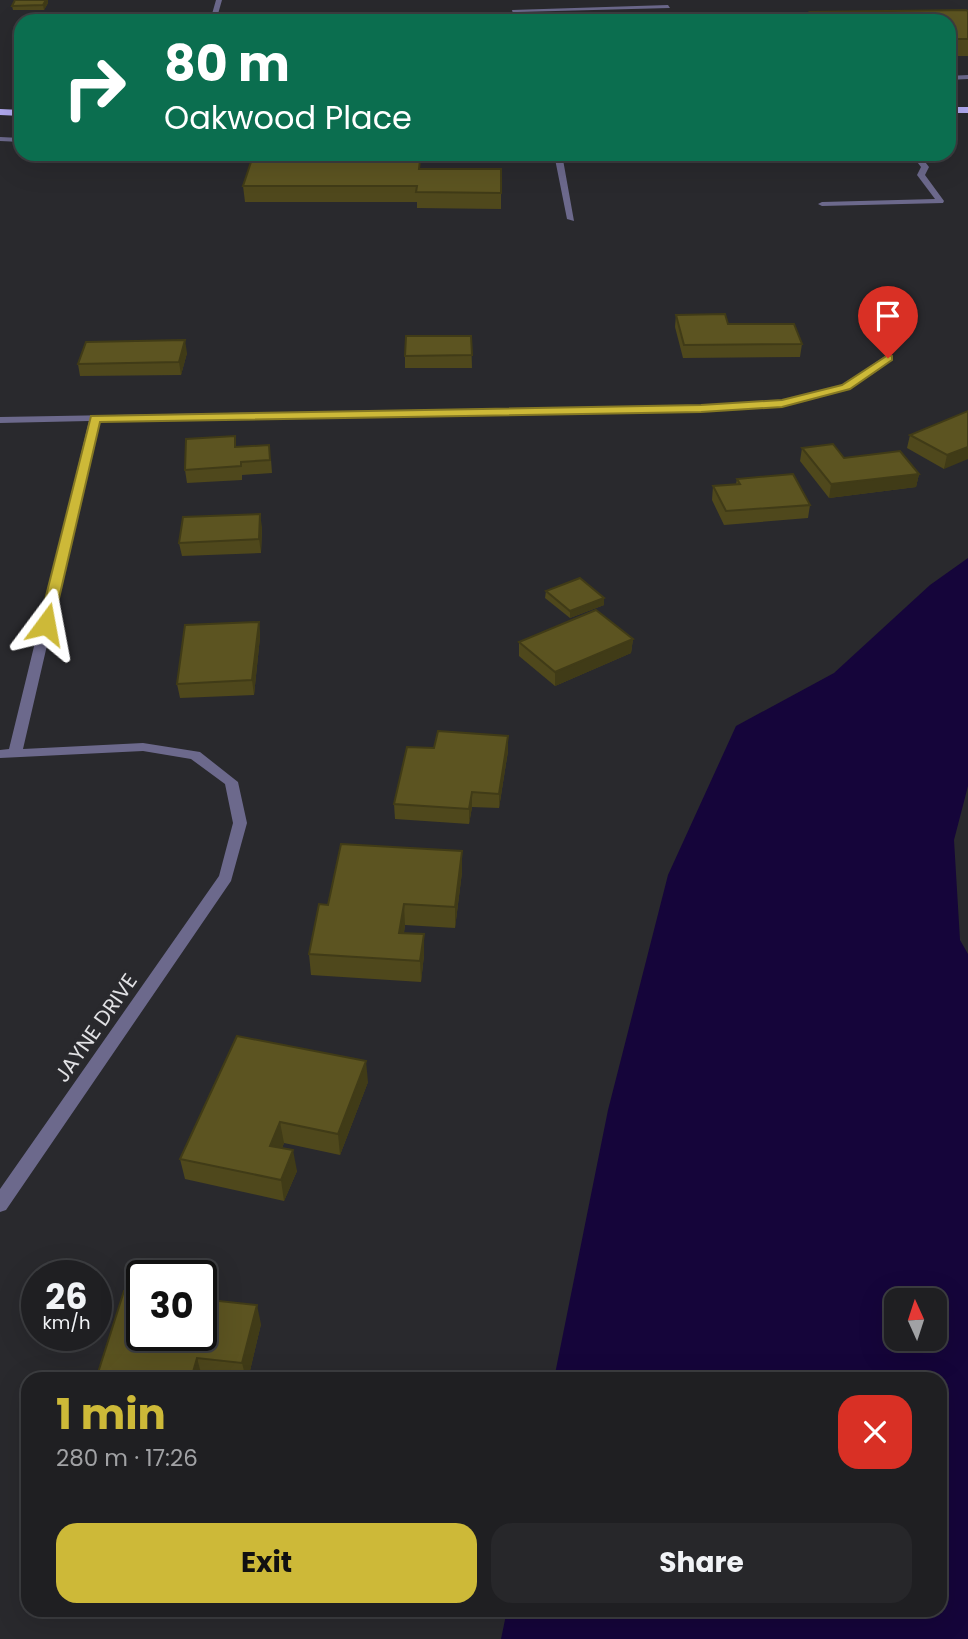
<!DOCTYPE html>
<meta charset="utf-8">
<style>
:root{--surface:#1f1f22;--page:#27272a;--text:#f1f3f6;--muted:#a1a2a5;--line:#3c3d40;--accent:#cdb938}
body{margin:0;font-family:Poppins,sans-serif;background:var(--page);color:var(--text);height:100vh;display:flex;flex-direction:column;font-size:26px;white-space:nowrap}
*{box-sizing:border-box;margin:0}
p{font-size:23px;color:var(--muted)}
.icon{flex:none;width:38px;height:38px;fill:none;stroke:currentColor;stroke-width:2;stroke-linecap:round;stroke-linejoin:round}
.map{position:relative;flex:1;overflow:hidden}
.side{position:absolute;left:21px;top:1372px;width:926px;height:245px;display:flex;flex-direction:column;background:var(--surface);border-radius:21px;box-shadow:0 7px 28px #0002,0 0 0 2px var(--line)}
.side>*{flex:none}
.top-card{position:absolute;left:14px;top:14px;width:942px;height:147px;border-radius:21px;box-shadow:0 7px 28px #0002,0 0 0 2px var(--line);background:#0b6e4f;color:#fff;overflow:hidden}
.needle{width:46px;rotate:357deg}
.buttons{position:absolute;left:884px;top:1288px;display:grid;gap:14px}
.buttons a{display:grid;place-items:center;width:63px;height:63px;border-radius:14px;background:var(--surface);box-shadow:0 7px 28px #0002,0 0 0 2px var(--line);font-size:35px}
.speed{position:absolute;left:21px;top:1260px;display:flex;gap:14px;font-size:35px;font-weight:700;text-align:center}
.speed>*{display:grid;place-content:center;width:91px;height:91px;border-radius:50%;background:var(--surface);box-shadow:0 7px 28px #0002,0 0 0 2px var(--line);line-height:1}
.speed small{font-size:18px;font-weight:400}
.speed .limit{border:4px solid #111;border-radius:10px;background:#fff;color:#111}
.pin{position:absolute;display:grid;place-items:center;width:60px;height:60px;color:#fff;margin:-72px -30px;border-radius:50% 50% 50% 0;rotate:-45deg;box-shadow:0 0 7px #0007}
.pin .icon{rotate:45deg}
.me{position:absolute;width:77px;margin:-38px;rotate:13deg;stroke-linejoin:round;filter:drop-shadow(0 0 5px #0008)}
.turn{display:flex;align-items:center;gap:24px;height:147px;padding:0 35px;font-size:32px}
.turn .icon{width:91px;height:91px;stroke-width:2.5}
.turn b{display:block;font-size:49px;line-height:60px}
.round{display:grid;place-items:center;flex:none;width:74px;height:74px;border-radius:21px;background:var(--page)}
.overview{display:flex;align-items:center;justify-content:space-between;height:119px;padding:0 35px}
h1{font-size:42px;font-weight:700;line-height:52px;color:var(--accent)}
.button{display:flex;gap:14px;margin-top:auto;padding:14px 35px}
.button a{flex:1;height:80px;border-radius:21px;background:var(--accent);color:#111;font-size:28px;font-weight:700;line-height:80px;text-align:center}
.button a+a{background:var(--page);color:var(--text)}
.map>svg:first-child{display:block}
.water{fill:#15053a;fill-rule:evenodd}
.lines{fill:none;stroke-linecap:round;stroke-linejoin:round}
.lane{fill:#6c698c;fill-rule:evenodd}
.street{fill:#6c698c;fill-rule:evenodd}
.primary{fill:#b0a8ef;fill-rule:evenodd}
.wall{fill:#4f481c}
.shaded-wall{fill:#403b17}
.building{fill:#5c5421;stroke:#403b17;stroke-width:2}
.route{fill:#cdb938;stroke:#857824;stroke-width:2}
.labels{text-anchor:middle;stroke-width:7;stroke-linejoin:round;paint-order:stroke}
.street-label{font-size:21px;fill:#e1e1e4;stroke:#29292d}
</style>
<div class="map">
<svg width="968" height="1639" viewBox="0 0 968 1639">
<rect width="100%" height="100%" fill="#29292d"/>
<path class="water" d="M 968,558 L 968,786 L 954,840 L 960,940 L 968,954 L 968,1639 L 501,1639 L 507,1610 L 940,1610 L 940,1379 L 554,1379 L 608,1110 L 668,875 L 736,726 L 834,673 L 930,585 ZM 934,1300 L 934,1339 L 896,1339 L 896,1300 Z"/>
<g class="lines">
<path class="lane" d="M 668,5 L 670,8 L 518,12 L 521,21 L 515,21 L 512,10 Z
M 827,13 L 829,16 L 674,20 L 671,18 Z
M 968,75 L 968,79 L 948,80 L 948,76 Z
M 0,137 L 21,138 L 21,142 L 0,141 Z
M 196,154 L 290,154 L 286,156 L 199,157 Z
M 554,154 L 562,154 L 574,221 L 567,219 Z
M 911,154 L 919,154 L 929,167 L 925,175 L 944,201 L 943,203 L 822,206 L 818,204 L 822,202 L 935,199 L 917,175 L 921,167 Z"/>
<path class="street" d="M 216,0 L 222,0 L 216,21 L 210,21 Z
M 885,356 L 893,358 C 841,407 768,407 701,411 L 99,421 L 23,749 L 143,743 L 200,752 L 238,782 L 247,823 L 231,881 L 6,1210 L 0,1212 L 0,1189 L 219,876 L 233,823 L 225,784 L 191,759 L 143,751 L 0,758 L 0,750 L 9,749 L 89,421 L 0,423 L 0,417 L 701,405 L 782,400 L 843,385 Z"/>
<path class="primary" d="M 948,107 L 968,107 L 968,113 L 948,113 Z
M 0,109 L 21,110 L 21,116 L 0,115 Z"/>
</g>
<path class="wall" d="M 48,3 L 44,10 L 13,10 L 12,6 Z
M 968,11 L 968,56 L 948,56 L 948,21 L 809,21 L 810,12 Z
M 420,160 L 420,169 L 501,169 L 501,209 L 417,208 L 417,202 L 245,202 L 243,186 Z
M 676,315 L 728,324 L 802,344 L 800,357 L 683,358 L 675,327 Z
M 471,336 L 472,368 L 405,368 L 405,356 Z
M 187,353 L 181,375 L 80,376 L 78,364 Z
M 968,411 L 944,469 L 907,448 L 910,435 Z
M 237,447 L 271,459 L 272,473 L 242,475 L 242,480 L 187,483 L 185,470 Z
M 802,448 L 844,458 L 919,474 L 916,487 L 829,498 L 800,461 Z
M 737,479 L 810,505 L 808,518 L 724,525 L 712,500 L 713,486 L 736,484 Z
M 262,527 L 261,553 L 182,556 L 179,543 Z
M 546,591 L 604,605 L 570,618 L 545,598 Z
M 259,622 L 260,637 L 254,695 L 180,698 L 177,684 Z
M 633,639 L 631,653 L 555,686 L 519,656 L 519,642 Z
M 434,748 L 508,751 L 499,808 L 472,807 L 469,824 L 395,819 L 394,804 Z
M 462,851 L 462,872 L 455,928 L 405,925 L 404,933 L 424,934 L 424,955 L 421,982 L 311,975 L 309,954 L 328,905 Z
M 368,1082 L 340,1155 L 284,1143 L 282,1148 L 297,1171 L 284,1201 L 185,1179 L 180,1159 Z
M 261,1324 L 248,1379 L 220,1379 L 202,1377 L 96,1379 Z"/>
<path class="shaded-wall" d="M 46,0 L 48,0 L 48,3 L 44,10 L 43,5 Z
M 185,340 L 187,353 L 181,375 L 179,362 Z
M 968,447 L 968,459 L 944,469 L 947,455 Z
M 919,474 L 916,487 L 829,498 L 831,484 Z
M 260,514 L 262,527 L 261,553 L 259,539 Z
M 604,598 L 604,605 L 570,618 L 570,611 Z
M 259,622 L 260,637 L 254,695 L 252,680 Z
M 633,639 L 631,653 L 555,686 L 555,672 Z
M 508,736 L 508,751 L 499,808 L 499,794 Z
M 472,792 L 472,807 L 469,824 L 469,809 Z
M 462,851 L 462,872 L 455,928 L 455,907 Z
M 404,904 L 405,925 L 400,954 L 399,933 Z
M 424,934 L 424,955 L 421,982 L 420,961 Z
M 366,1061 L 368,1082 L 340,1155 L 338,1134 Z
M 280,1122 L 284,1143 L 274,1167 L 270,1146 Z
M 293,1150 L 297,1171 L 284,1201 L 281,1180 Z
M 257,1305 L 261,1324 L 248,1379 L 246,1379 L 242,1363 Z
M 197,1358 L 202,1377 L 201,1379 L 191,1379 Z"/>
<path class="building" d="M 15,0 L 46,0 L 43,5 L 12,6 Z
M 966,10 L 968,11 L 968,39 L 948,39 L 948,21 L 817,21 L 810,12 Z
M 252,159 L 420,160 L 419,169 L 501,169 L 501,193 L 416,192 L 417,186 L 243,186 Z
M 725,314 L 728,324 L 794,324 L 802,344 L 684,345 L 676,315 Z
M 406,336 L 471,336 L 472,355 L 405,356 Z
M 185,340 L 179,362 L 78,364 L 86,342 Z
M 968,411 L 968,447 L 947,455 L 910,435 Z
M 235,436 L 235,447 L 269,445 L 270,460 L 241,462 L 241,466 L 185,470 L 186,439 Z
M 833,444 L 844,458 L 900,451 L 919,474 L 831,484 L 802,448 Z
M 793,474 L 810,505 L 726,511 L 713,486 L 740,484 L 737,479 Z
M 260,514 L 259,539 L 179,543 L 183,517 Z
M 580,578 L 604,598 L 570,611 L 546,591 Z
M 596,610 L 633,639 L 555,672 L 519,642 Z
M 259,622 L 252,680 L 177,684 L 185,625 Z
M 438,731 L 508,736 L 499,794 L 472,792 L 469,809 L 394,804 L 407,747 L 434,748 Z
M 341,844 L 462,851 L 455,907 L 404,904 L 399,933 L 424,934 L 420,961 L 309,954 L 319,904 L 328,905 Z
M 237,1036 L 366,1061 L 338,1134 L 280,1122 L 270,1146 L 293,1150 L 281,1180 L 180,1159 Z
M 124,1291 L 142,1293 L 142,1335 L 201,1335 L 201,1299 L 257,1305 L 242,1363 L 197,1358 L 191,1379 L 96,1379 Z"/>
<path class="route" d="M 888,355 L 892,356 L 892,360 L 850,389 L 782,407 L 701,412 L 100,422 L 53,624 L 46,628 L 39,624 L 91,416 L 701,405 L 782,400 L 842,385 Z"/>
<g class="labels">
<g class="street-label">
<text transform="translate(96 1028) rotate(-55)" y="7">JAYNE DRIVE</text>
</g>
</g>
</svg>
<div class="buttons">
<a><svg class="needle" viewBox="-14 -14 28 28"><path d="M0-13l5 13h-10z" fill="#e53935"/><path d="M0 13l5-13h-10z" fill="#a1a2a5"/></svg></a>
</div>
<div class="speed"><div>26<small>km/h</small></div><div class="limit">30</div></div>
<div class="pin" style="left:888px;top:358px;background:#d93025"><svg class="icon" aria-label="arrive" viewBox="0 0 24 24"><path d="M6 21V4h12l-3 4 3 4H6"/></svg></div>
<svg class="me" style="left:46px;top:624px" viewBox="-20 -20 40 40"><path d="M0-17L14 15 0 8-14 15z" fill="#cdb938" stroke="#fff" stroke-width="4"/></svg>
<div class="top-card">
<div class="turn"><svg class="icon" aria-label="right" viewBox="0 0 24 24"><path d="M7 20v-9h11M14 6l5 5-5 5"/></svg><div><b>80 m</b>Oakwood Place</div></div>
</div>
<section class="side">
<div class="overview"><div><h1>1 min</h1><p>280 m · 17:26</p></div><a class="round" style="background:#d93025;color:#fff"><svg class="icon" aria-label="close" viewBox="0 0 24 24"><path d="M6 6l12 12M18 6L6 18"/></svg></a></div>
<div class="button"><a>Exit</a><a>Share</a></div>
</section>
</div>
